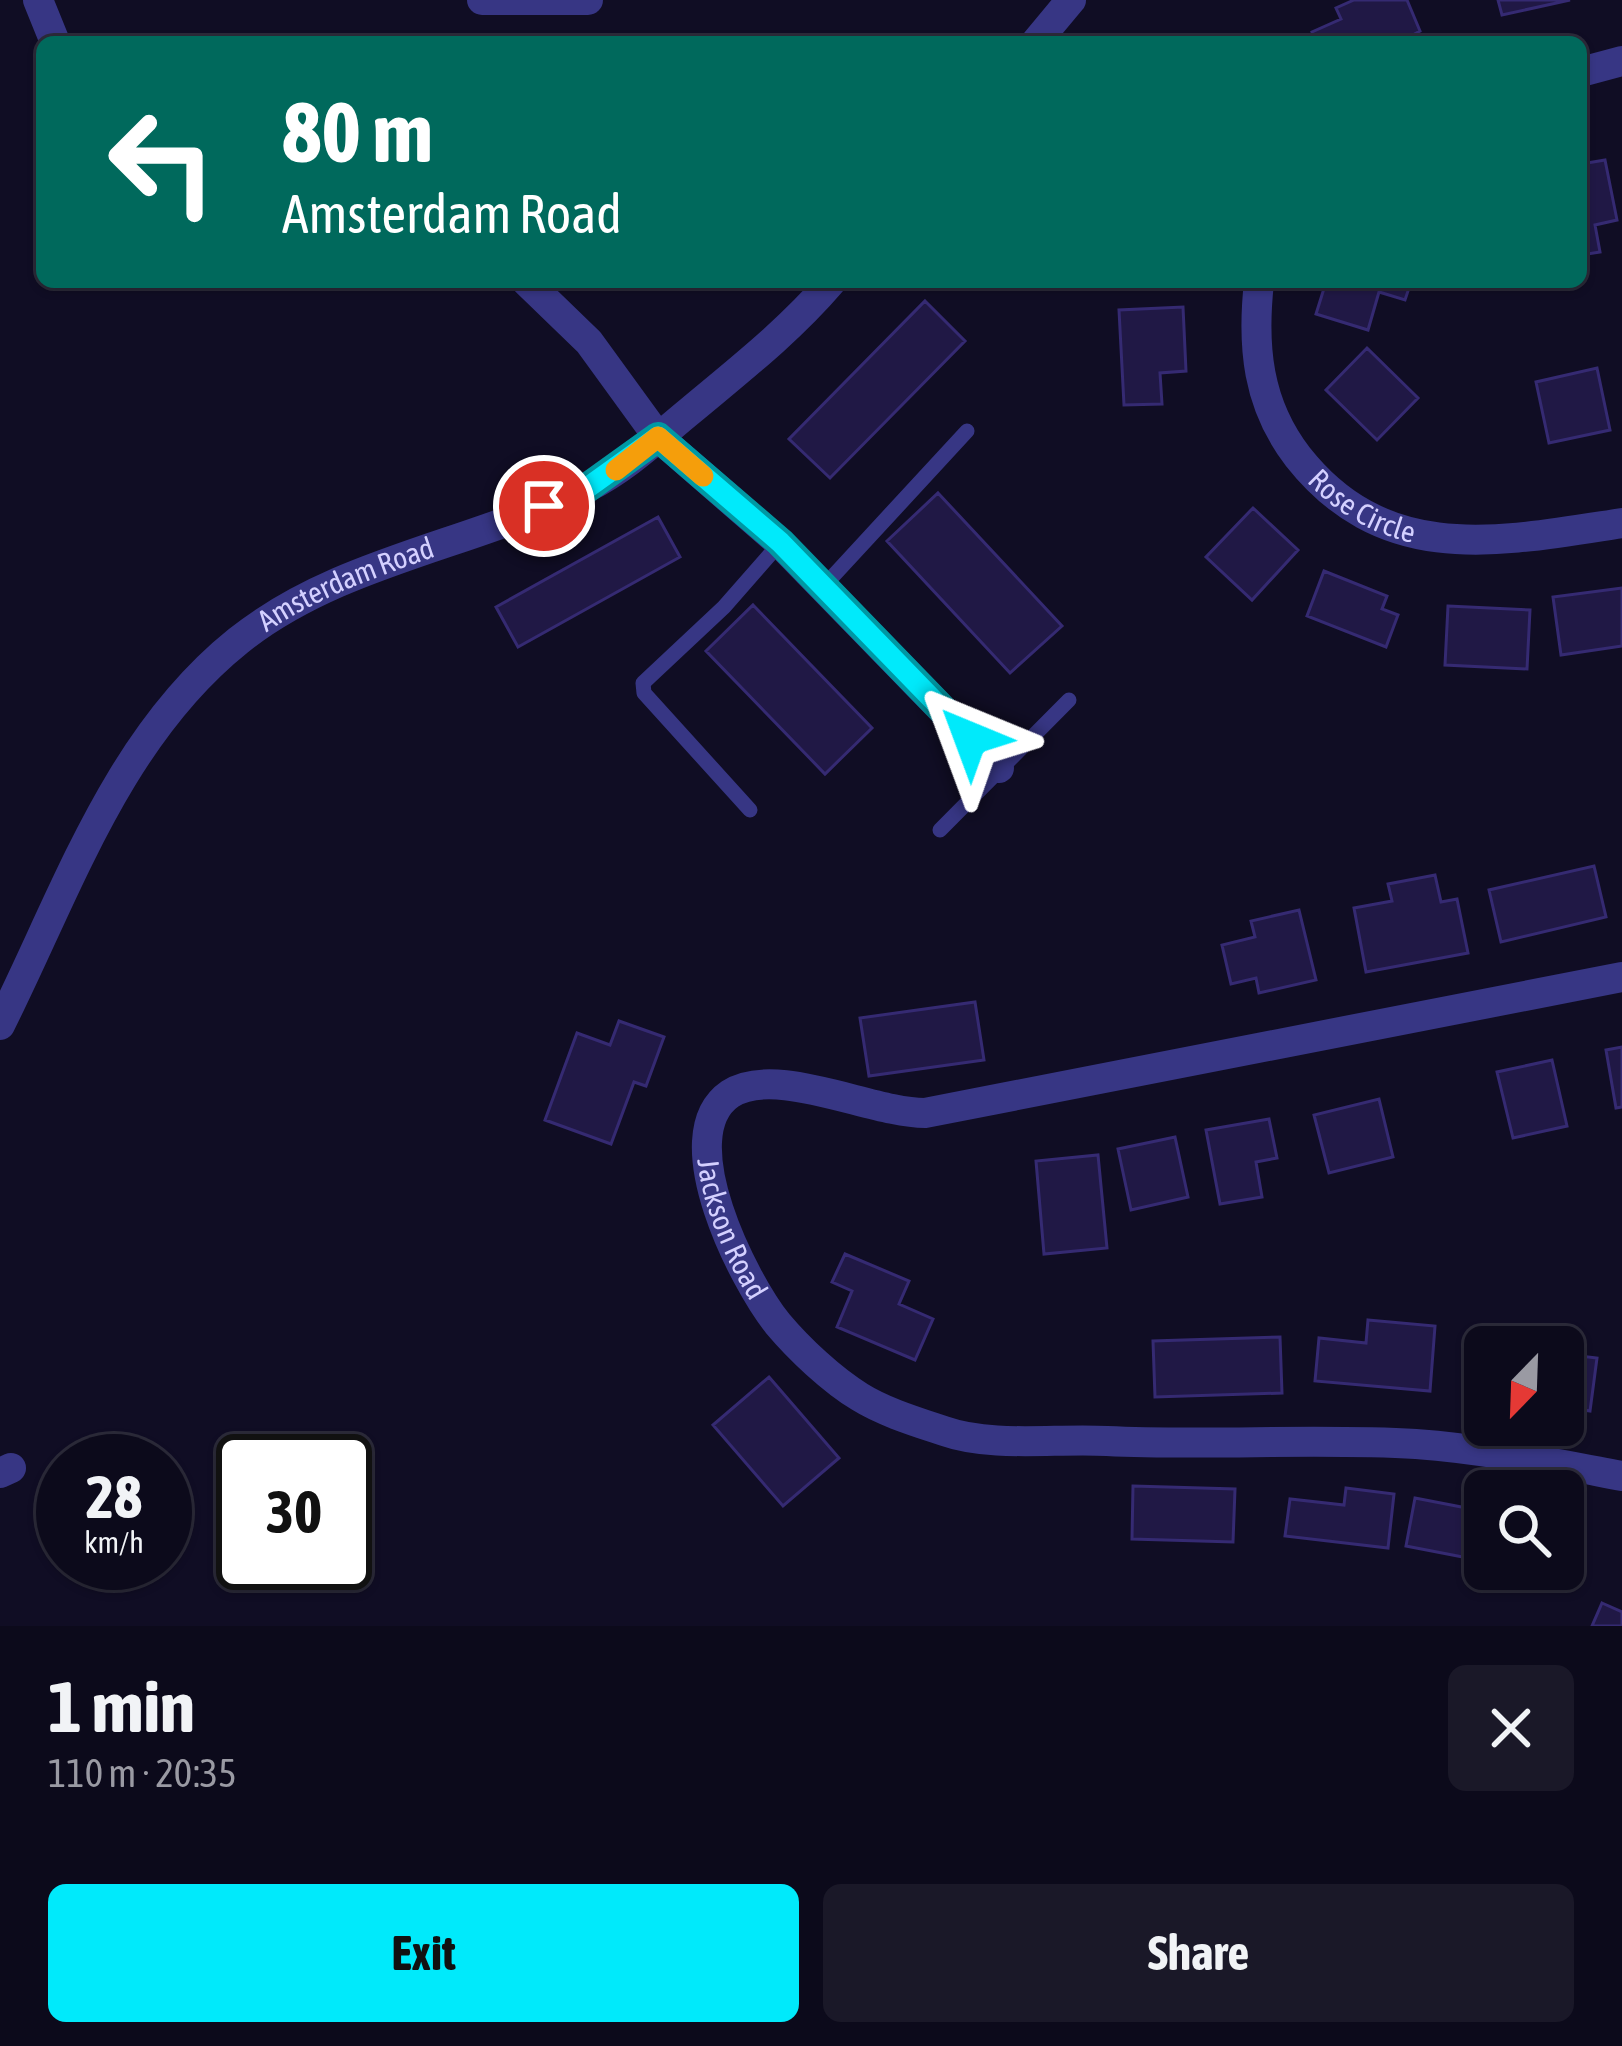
<!DOCTYPE html>
<meta charset="utf-8">
<style>
:root{--surface:#0c0a1b;--page:#1a1828;--text:#f1f3f6;--muted:#9a9aa3;--line:#2c2b3a;--accent:#00eafb}
body{margin:0;font-family:"Asap Condensed",sans-serif;background:var(--page);color:var(--text);height:100vh;display:flex;flex-direction:column;font-size:45px;white-space:nowrap}
*{box-sizing:border-box;margin:0}
p{font-size:39px;color:var(--muted)}
.icon{flex:none;width:66px;height:66px;fill:none;stroke:currentColor;stroke-width:2;stroke-linecap:round;stroke-linejoin:round}
.map{position:relative;height:1626px;overflow:hidden}
.sheet{display:flex;flex-direction:column;background:var(--surface);flex:1}
.sheet>*{flex:none}
.hud{position:absolute;left:36px;top:36px;width:1551px;height:252px;border-radius:18px;box-shadow:0 3px 9px #0004,0 0 0 3px var(--line);background:#00695c;color:#fff;overflow:hidden}
.needle{width:78px;rotate:203deg}
.fabs{position:absolute;left:1464px;top:1326px;display:grid;gap:24px}
.fabs a{display:grid;place-items:center;width:120px;height:120px;border-radius:18px;background:var(--surface);box-shadow:0 3px 9px #0004,0 0 0 3px var(--line);font-size:60px}
.speed{position:absolute;left:36px;top:1434px;display:flex;gap:24px;font-size:60px;font-weight:700;text-align:center}
.speed>*{display:grid;place-content:center;width:156px;height:156px;border-radius:50%;background:var(--surface);box-shadow:0 3px 9px #0004,0 0 0 3px var(--line);line-height:1}
.speed small{font-size:30px;font-weight:400}
.speed .limit{border:6px solid #111;border-radius:18px;background:#fff;color:#111}
.pin{position:absolute;display:grid;place-items:center;width:102px;height:102px;color:#fff;margin:-51px;border:6px solid #fff;border-radius:50%;box-shadow:0 3px 12px #0007}
.me{position:absolute;width:132px;margin:-66px;rotate:316deg;stroke-linejoin:round;filter:drop-shadow(0 0 9px #0008)}
.turn{display:flex;align-items:center;gap:42px;height:252px;padding:0 48px;font-size:54px}
.turn .icon{width:156px;height:156px;stroke-width:2.5}
.turn b{display:block;font-size:84px;line-height:102px}
.round{display:grid;place-items:center;flex:none;width:126px;height:126px;border-radius:18px;background:var(--page)}
.summary{display:flex;align-items:center;justify-content:space-between;height:204px;padding:0 48px}
h1{font-size:72px;font-weight:700;line-height:90px}
.primary-button{display:flex;gap:24px;margin-top:auto;padding:24px 48px}
.primary-button a{flex:1;height:138px;border-radius:18px;background:var(--accent);color:#111;font-size:48px;font-weight:700;line-height:138px;text-align:center}
.primary-button a+a{background:var(--page);color:var(--text)}
.map>svg:first-child{display:block}
.building{fill:#201845;stroke:#352a72;stroke-width:3}
.lines{fill:none;stroke-linecap:round;stroke-linejoin:round}
.service{stroke:#373684;stroke-width:15}
.minor{stroke:#373684;stroke-width:30}
.tertiary{stroke:#373684;stroke-width:30}
.route-casing{stroke:#0098a3;stroke-width:30}
.route{stroke:#00eafb;stroke-width:21}
.slow{stroke:#f59e0b;stroke-width:21}
.labels{text-anchor:middle;stroke-width:12;stroke-linejoin:round;paint-order:stroke}
.street-label{font-size:30px;fill:#d4d0ff;stroke:#100d24}
</style>
<div class="map">
<svg width="1622" height="1626" viewBox="0 0 1622 1626">
<rect width="100%" height="100%" fill="#100d24"/>
<path class="building" d="M 1354,0 L 1407,0 L 1420,31 L 1400,42 L 1316,42 L 1312,32 L 1341,19 L 1336,8 Z
M 1498,0 L 1570,0 L 1502,15 Z
M 1605,160 L 1617,220 L 1595,225 L 1600,252 L 1581,255 L 1581,164 Z
M 1326,282 L 1411,282 L 1405,300 L 1379,292 L 1368,330 L 1316,314 Z
M 925,301 L 965,341 L 830,478 L 789,439 Z
M 1183,307 L 1186,371 L 1160,373 L 1162,404 L 1124,405 L 1119,310 Z
M 1367,348 L 1418,398 L 1377,440 L 1326,390 Z
M 1597,368 L 1610,430 L 1549,443 L 1536,382 Z
M 938,493 L 1062,626 L 1010,673 L 887,541 Z
M 1253,508 L 1298,550 L 1252,600 L 1206,557 Z
M 658,517 L 680,557 L 518,647 L 496,607 Z
M 1324,571 L 1387,596 L 1382,609 L 1398,615 L 1386,647 L 1307,616 Z
M 1622,588 L 1622,646 L 1561,655 L 1553,597 Z
M 753,605 L 872,728 L 825,774 L 706,651 Z
M 1448,606 L 1530,610 L 1527,669 L 1445,665 Z
M 1594,866 L 1606,917 L 1501,942 L 1489,890 Z
M 1435,875 L 1441,902 L 1457,899 L 1468,953 L 1366,972 L 1354,908 L 1392,901 L 1388,884 Z
M 1299,910 L 1316,980 L 1259,993 L 1256,978 L 1231,984 L 1222,945 L 1255,937 L 1251,921 Z
M 975,1002 L 984,1060 L 869,1076 L 860,1018 Z
M 619,1021 L 664,1037 L 646,1086 L 634,1082 L 611,1144 L 545,1120 L 577,1033 L 610,1045 Z
M 1622,1047 L 1622,1107 L 1616,1108 L 1606,1050 Z
M 1552,1060 L 1567,1126 L 1513,1138 L 1497,1072 Z
M 1379,1099 L 1393,1157 L 1329,1173 L 1314,1115 Z
M 1269,1119 L 1277,1158 L 1256,1162 L 1262,1197 L 1220,1204 L 1206,1130 Z
M 1175,1137 L 1188,1197 L 1131,1210 L 1118,1149 Z
M 1098,1155 L 1107,1248 L 1044,1254 L 1036,1161 Z
M 845,1254 L 909,1281 L 899,1304 L 933,1319 L 915,1360 L 837,1327 L 852,1291 L 832,1282 Z
M 1368,1320 L 1435,1326 L 1430,1391 L 1315,1381 L 1319,1338 L 1366,1343 Z
M 1280,1337 L 1282,1393 L 1155,1397 L 1153,1341 Z
M 1563,1354 L 1597,1358 L 1590,1411 L 1563,1407 Z
M 769,1377 L 839,1458 L 783,1506 L 713,1425 Z
M 1133,1486 L 1235,1489 L 1233,1542 L 1132,1539 Z
M 1346,1488 L 1394,1494 L 1388,1548 L 1285,1536 L 1290,1499 L 1344,1505 Z
M 1415,1498 L 1482,1511 L 1473,1559 L 1406,1546 Z
M 1563,1531 L 1583,1535 L 1572,1584 L 1502,1569 L 1563,1569 Z
M 1602,1603 L 1622,1612 L 1622,1626 L 1592,1626 Z"/>
<g class="lines">
<path class="service" d="M 823,587 L 967,431
M 750,810 L 644,693 L 643,683 L 724,607 L 780,543
M 940,830 L 1069,700"/>
<g class="minor">
<path d="M 38,0 L 55,42"/>
<path d="M 482,0 L 588,0"/>
<path d="M 1581,72 L 1622,61"/>
<path d="M 527,282 L 589,342 L 658,437 L 780,543 L 999,768"/>
<path id="s1" d="M 1259,282 C 1252,346 1257,404 1298,457 C 1385,567 1499,542 1622,523"/>
<path id="s2" d="M 1622,977 L 925,1113 C 872,1113 775,1064 730,1094 C 669,1136 744,1282 778,1324 C 799,1349 832,1380 860,1397 C 884,1412 917,1422 944,1431 C 992,1448 1056,1438 1107,1441 C 1209,1446 1313,1438 1416,1444 C 1485,1449 1553,1463 1622,1476"/>
<path d="M 0,1473 L 11,1468"/>
</g>
<g class="tertiary">
<path d="M 1036,42 L 1071,0"/>
<path id="s3" d="M 0,1025 C 67,891 117,738 238,641 C 339,560 475,545 588,487 C 626,468 657,438 690,411 C 739,370 789,331 831,282"/>
</g>
</g>
<g class="lines">
<g class="route-casing">
<path id="route" d="M 544,506 L 587,488 L 658,437 L 780,542 L 970,738"/>
</g>
<use href="#route" class="route"/>
<path class="slow" d="M 616,470 L 658,437 L 703,476"/>
</g>
<g class="labels">
<g class="street-label">
<text dy="10" stroke="none"><textPath href="#s1" startOffset="267">Rose Circle</textPath></text>
<text dy="10" stroke="none"><textPath href="#s3" startOffset="579">Amsterdam Road</textPath></text>
<text dy="10" stroke="none"><textPath href="#s2" startOffset="1056">Jackson Road</textPath></text>
</g>
</g>
</svg>
<div class="fabs">
<a><svg class="needle" viewBox="-14 -14 28 28"><path d="M0-13l5 13h-10z" fill="#e53935"/><path d="M0 13l5-13h-10z" fill="#9a9aa3"/></svg></a>
<a><svg class="icon" aria-label="search" viewBox="0 0 24 24"><circle cx="10" cy="10" r="6"/><path d="M15 15l6 6"/></svg></a>
</div>
<div class="speed"><div>28<small>km/h</small></div><div class="limit">30</div></div>
<div class="pin" style="left:544px;top:506px;background:#d93025"><svg class="icon" aria-label="arrive" viewBox="0 0 24 24"><path d="M6 21V4h12l-3 4 3 4H6"/></svg></div>
<svg class="me" style="left:970px;top:738px" viewBox="-20 -20 40 40"><path d="M0-17L14 15 0 8-14 15z" fill="#00eafb" stroke="#fff" stroke-width="4"/></svg>
<div class="hud">
<div class="turn"><svg class="icon" aria-label="left" viewBox="0 0 24 24"><path d="M17 20v-9H6M10 6l-5 5 5 5"/></svg><div><b>80 m</b>Amsterdam Road</div></div>
</div>
</div>
<section class="sheet">
<div class="summary"><div><h1>1 min</h1><p>110 m · 20:35</p></div><a class="round"><svg class="icon" aria-label="close" viewBox="0 0 24 24"><path d="M6 6l12 12M18 6L6 18"/></svg></a></div>
<div class="primary-button"><a>Exit</a><a>Share</a></div>
</section>
